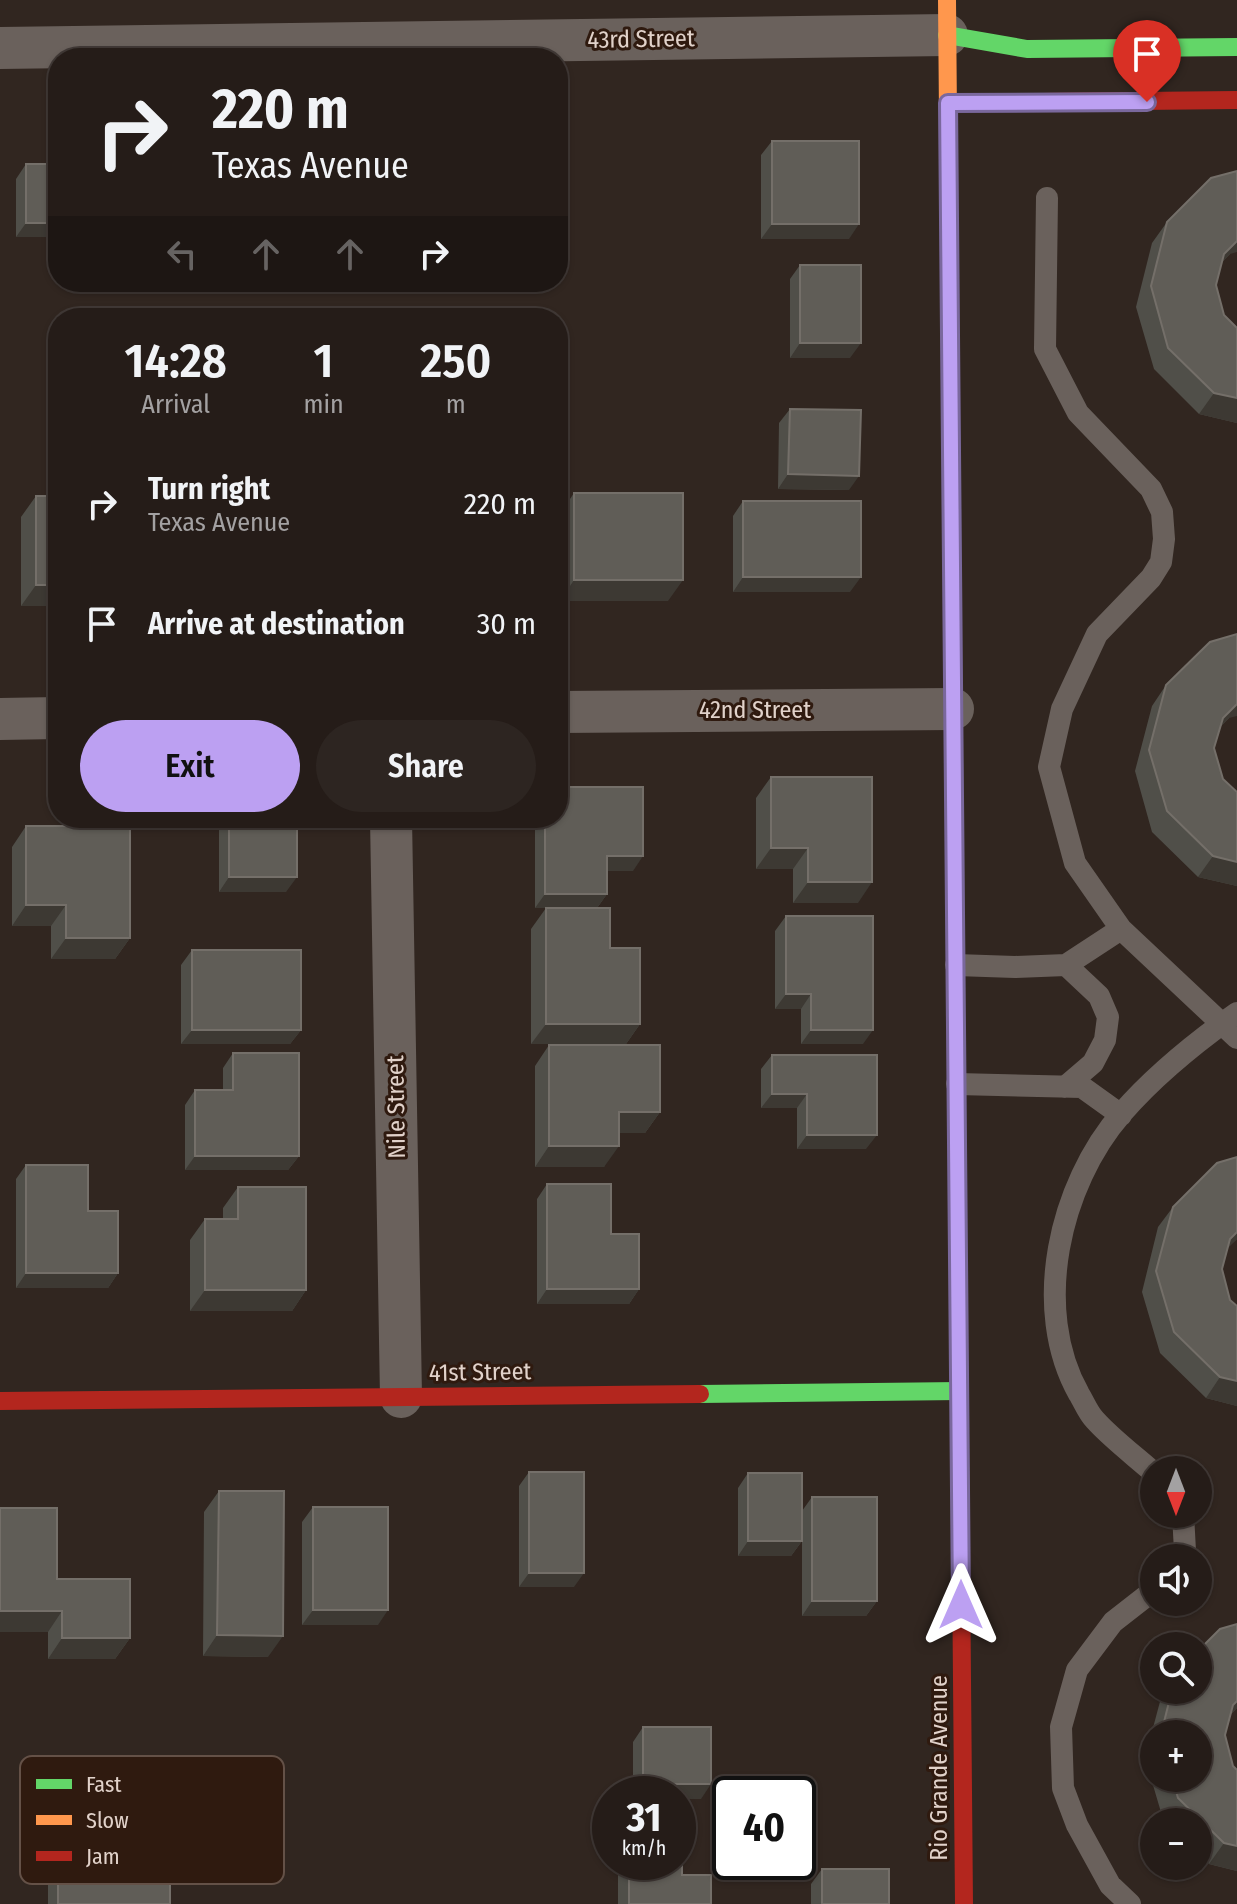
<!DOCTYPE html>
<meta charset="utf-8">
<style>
:root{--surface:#251c18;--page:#2d2521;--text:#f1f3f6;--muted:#a3a1a2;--line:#423a37;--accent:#bca0f2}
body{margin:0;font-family:"Fira Sans Condensed",sans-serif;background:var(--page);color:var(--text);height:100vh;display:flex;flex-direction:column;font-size:30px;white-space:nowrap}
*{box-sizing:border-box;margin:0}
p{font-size:26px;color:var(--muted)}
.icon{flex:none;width:44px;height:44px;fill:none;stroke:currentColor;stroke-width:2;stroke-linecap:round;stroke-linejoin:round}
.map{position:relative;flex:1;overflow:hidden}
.details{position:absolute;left:48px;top:308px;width:520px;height:520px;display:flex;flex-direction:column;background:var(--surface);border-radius:32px;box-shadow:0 2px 6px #0004,0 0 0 2px var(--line)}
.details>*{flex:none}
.hud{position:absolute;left:48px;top:48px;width:520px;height:244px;border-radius:32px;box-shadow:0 2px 6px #0004,0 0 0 2px var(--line);background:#251c18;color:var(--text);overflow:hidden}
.needle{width:52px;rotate:180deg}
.controls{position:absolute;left:1140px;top:1456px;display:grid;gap:16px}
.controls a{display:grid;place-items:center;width:72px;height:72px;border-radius:50%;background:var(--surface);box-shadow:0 2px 6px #0004,0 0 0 2px var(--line);font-size:40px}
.speed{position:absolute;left:592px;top:1776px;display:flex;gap:16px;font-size:40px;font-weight:700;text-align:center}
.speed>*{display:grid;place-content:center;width:104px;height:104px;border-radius:50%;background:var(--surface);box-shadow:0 2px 6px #0004,0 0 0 2px var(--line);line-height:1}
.speed small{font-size:20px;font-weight:400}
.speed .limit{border:4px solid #111;border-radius:12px;background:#fff;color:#111}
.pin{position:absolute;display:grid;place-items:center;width:68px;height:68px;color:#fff;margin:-82px -34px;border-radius:50% 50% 50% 0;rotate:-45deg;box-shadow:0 0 8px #0007}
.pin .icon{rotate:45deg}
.me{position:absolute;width:88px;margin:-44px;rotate:0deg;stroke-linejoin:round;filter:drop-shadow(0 0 6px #0008)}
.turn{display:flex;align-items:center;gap:28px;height:168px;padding:0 32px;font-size:36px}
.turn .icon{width:104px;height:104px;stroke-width:2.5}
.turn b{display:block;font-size:56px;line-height:68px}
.lanes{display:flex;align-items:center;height:76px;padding:0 32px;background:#0003;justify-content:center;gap:40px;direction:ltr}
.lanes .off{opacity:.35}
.eta{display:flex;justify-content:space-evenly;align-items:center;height:136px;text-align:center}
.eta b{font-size:48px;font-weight:600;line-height:56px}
.action{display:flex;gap:16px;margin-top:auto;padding:16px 32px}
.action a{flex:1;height:92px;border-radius:48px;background:var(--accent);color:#111;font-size:32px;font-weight:600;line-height:92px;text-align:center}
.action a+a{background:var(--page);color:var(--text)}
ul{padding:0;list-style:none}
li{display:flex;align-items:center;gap:24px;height:120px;padding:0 32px}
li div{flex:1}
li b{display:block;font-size:30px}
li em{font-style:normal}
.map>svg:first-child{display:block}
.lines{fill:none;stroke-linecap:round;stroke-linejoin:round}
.lane{stroke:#6a615c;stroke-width:22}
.street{stroke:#6a615c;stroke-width:42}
.fast{stroke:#63d668;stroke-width:18}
.slow{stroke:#ff974d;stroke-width:18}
.jam{stroke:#b3261e;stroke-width:18}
.wall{fill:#504f49;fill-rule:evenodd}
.shaded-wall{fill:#3d3933}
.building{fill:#605d57;stroke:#746f69;stroke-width:2}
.route-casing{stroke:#7a689d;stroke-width:20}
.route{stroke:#bca0f2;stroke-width:14}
.labels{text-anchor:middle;stroke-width:6;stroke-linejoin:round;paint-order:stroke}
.street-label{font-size:24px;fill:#e1d2ca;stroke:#2f1a0f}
.key{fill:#2f1a0f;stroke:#645147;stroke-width:2}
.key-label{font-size:22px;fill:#e1d2ca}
</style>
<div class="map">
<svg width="1237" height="1904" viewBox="0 0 1237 1904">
<rect width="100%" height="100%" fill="#312620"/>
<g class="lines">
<path class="lane" d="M 1047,198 L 1045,349 L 1078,413 L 1151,489 L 1162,512 L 1164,539 L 1161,562 L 1151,578 L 1097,634 L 1062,709 L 1049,767 L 1075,863 L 1121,929 L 1237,1038
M 956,965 L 1015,967 L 1066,965 L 1121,929
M 957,1084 L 1082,1087 L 1121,1115
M 1065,1087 L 1093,1063 L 1105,1040 L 1108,1017 L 1099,996 L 1066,965
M 1154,1473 C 1135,1456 1112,1439 1095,1420 C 1088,1413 1084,1402 1079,1394 C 1031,1309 1059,1185 1122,1113 C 1155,1075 1196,1042 1237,1013
M 1181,1558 L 1185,1551 L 1183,1514
M 1130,1904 L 1110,1885 L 1077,1825 L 1063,1788 L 1061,1727 L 1077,1670 L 1113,1622 L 1154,1590"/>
<path class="street" d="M 0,48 L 947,35
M 558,712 L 953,709
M 0,719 L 58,718
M 391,818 L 401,1397"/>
<path class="fast" d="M 947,35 L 1027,49 L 1237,47
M 700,1394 L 960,1391"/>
<path class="slow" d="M 947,0 L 951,468
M 957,1151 L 961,1566"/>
<path class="jam" d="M 948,103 L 1237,100
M 951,468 L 957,1151
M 0,1401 L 700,1394
M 961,1566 L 964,1904"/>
</g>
<path class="wall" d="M 772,141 L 849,239 L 761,239 L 761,155 Z
M 26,164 L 58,237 L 16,237 L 16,179 Z
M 1167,222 L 1230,254 L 1221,263 L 1216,285 L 1224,315 L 1237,328 L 1237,423 L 1199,414 L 1154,369 L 1136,307 L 1152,243 Z
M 800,265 L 850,358 L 790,358 L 790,279 Z
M 790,409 L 849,490 L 778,489 L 779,423 Z
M 574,493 L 668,601 L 560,601 L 560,514 Z
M 36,496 L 58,606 L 21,606 L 21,517 Z
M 743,501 L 850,592 L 733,592 L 733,516 Z
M 1166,685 L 1229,718 L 1221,726 L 1214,748 L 1223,779 L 1237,792 L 1237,886 L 1198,877 L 1152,832 L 1135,771 L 1152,706 Z
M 771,777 L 858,903 L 793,903 L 793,869 L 756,869 L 756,798 Z
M 219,818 L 297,818 L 286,892 L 219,892 Z
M 535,818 L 558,818 L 633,871 L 607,871 L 607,894 L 597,908 L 535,908 Z
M 26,826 L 130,938 L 115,959 L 51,959 L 51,926 L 12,926 L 12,847 Z
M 546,908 L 610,948 L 640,1024 L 626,1044 L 531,1044 L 531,929 Z
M 786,916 L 863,1044 L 801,1044 L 801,1009 L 775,1009 L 775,931 Z
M 192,950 L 301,1030 L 290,1044 L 181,1044 L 181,965 Z
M 549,1045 L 660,1112 L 645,1133 L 619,1133 L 604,1167 L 535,1167 L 535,1066 Z
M 233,1053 L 299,1156 L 288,1170 L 185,1170 L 185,1105 L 195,1090 L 223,1090 L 223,1068 Z
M 772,1055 L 866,1149 L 797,1149 L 797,1108 L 761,1108 L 761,1069 Z
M 1237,1157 L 1237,1239 L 1228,1247 L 1222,1269 L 1237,1406 L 1206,1398 L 1160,1353 L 1142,1292 L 1158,1227 L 1173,1207 Z
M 26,1165 L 88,1211 L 118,1273 L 108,1288 L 16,1288 L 16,1179 Z
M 547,1184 L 639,1289 L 629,1304 L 537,1304 L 537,1199 Z
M 238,1187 L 306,1290 L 292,1311 L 190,1311 L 190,1240 L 205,1219 L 223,1219 L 223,1208 Z
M 529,1472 L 574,1587 L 519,1587 L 519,1486 Z
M 748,1473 L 802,1541 L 791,1556 L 738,1556 L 738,1488 Z
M 219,1491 L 268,1657 L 203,1656 L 204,1512 Z
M 812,1497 L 877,1601 L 866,1616 L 802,1616 L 802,1511 Z
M 313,1507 L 378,1625 L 302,1625 L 302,1522 Z
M 57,1579 L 130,1638 L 115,1659 L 48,1659 L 48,1632 L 0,1632 Z
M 1237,1624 L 1237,1708 L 1231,1714 L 1225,1735 L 1233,1766 L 1237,1770 L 1237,1871 L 1209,1864 L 1198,1853 L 1198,1822 L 1166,1822 L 1163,1819 L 1145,1758 L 1162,1694 L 1164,1690 L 1198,1690 ZM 1154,1734 L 1198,1734 L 1198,1778 L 1154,1778 Z
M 643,1727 L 701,1799 L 678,1799 L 678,1794 L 633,1794 L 633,1742 Z
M 58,1854 L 170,1904 L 48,1904 L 48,1868 Z
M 618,1862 L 678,1862 L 682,1875 L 711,1904 L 618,1904 Z
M 822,1869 L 889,1904 L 811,1904 L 811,1884 Z"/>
<path class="shaded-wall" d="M 26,223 L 58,223 L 58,237 L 16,237 Z
M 772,224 L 859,224 L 849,239 L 761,239 Z
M 1237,241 L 1237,252 L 1230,254 L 1209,275 L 1224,254 Z
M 424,282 L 495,282 L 493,285 L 422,285 Z
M 800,343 L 861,343 L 850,358 L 790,358 Z
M 1214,393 L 1237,398 L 1237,423 L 1199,414 Z
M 788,474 L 859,476 L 849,490 L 778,489 Z
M 743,577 L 861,577 L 850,592 L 733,592 Z
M 574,580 L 683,580 L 668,601 L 560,601 Z
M 36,585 L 58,585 L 58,606 L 21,606 Z
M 1237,704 L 1237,716 L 1229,718 L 1208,739 L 1223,718 Z
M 771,848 L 808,848 L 793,869 L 756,869 Z
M 607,856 L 643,856 L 633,871 L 597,871 Z
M 1213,856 L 1237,862 L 1237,886 L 1198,877 Z
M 229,877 L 297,877 L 286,892 L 219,892 Z
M 808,882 L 872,882 L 858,903 L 793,903 Z
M 545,894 L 607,894 L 597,908 L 535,908 Z
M 26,905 L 66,905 L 51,926 L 12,926 Z
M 66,938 L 130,938 L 115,959 L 51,959 Z
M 786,994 L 811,994 L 801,1009 L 775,1009 Z
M 546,1024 L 640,1024 L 626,1044 L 531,1044 Z
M 192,1030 L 301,1030 L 290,1044 L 181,1044 Z
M 811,1030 L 873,1030 L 863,1044 L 801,1044 Z
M 772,1094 L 807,1094 L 797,1108 L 761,1108 Z
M 619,1112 L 660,1112 L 645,1133 L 604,1133 Z
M 807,1135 L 877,1135 L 866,1149 L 797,1149 Z
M 549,1146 L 619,1146 L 604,1167 L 535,1167 Z
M 195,1156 L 299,1156 L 288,1170 L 185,1170 Z
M 1237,1232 L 1237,1239 L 1216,1260 L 1230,1239 Z
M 26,1273 L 118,1273 L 108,1288 L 16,1288 Z
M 547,1289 L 639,1289 L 629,1304 L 537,1304 Z
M 205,1290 L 306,1290 L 292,1311 L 190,1311 Z
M 1220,1377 L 1237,1381 L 1237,1406 L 1206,1398 Z
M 748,1541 L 802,1541 L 791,1556 L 738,1556 Z
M 529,1573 L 584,1573 L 574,1587 L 519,1587 Z
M 812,1601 L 877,1601 L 866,1616 L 802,1616 Z
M 313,1610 L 388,1610 L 378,1625 L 302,1625 Z
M 0,1611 L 62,1611 L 48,1632 L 0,1632 Z
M 217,1635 L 283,1636 L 268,1657 L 203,1656 Z
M 62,1638 L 130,1638 L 115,1659 L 48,1659 Z
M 1237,1701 L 1237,1708 L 1218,1726 L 1233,1705 Z
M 643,1784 L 711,1784 L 701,1799 L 678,1799 L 678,1794 L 636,1794 Z
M 1224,1843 L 1237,1846 L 1237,1871 L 1209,1864 Z"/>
<path class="building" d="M 772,141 L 859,141 L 859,224 L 772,224 Z
M 26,164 L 58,164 L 58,223 L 26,223 Z
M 1237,171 L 1237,241 L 1224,254 L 1216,285 L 1224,315 L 1237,328 L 1237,398 L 1214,393 L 1168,348 L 1151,286 L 1167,222 L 1211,178 Z
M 800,265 L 861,265 L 861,343 L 800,343 Z
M 790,409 L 861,410 L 859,476 L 788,474 Z
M 574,493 L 683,493 L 683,580 L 574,580 Z
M 36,496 L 58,496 L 58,585 L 36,585 Z
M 743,501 L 861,501 L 861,577 L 743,577 Z
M 1237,634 L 1237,704 L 1223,718 L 1214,748 L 1223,779 L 1237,792 L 1237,862 L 1213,856 L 1167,811 L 1149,750 L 1166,685 L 1210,642 Z
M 771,777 L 872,777 L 872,882 L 808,882 L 808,848 L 771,848 Z
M 558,787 L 643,787 L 643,856 L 607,856 L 607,894 L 545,894 L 545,818 L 558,818 Z
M 229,818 L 297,818 L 297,877 L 229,877 Z
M 26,826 L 130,826 L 130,938 L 66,938 L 66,905 L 26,905 Z
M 546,908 L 610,908 L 610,948 L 640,948 L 640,1024 L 546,1024 Z
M 786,916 L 873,916 L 873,1030 L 811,1030 L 811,994 L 786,994 Z
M 192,950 L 301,950 L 301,1030 L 192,1030 Z
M 549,1045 L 660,1045 L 660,1112 L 619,1112 L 619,1146 L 549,1146 Z
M 233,1053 L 299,1053 L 299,1156 L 195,1156 L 195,1090 L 233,1090 Z
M 772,1055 L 877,1055 L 877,1135 L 807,1135 L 807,1094 L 772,1094 Z
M 1237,1157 L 1237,1232 L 1230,1239 L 1222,1269 L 1230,1300 L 1237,1306 L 1237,1381 L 1220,1377 L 1174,1332 L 1156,1271 L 1173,1207 L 1217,1163 Z
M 26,1165 L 88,1165 L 88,1211 L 118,1211 L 118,1273 L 26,1273 Z
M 547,1184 L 611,1184 L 611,1234 L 639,1234 L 639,1289 L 547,1289 Z
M 238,1187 L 306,1187 L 306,1290 L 205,1290 L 205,1219 L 238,1219 Z
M 529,1472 L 584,1472 L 584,1573 L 529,1573 Z
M 748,1473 L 802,1473 L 802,1541 L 748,1541 Z
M 219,1491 L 284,1491 L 283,1636 L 217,1635 Z
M 812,1497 L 877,1497 L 877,1601 L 812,1601 Z
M 313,1507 L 388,1507 L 388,1610 L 313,1610 Z
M 0,1508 L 57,1508 L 57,1579 L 130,1579 L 130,1638 L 62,1638 L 62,1611 L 0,1611 Z
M 1237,1624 L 1237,1701 L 1233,1705 L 1225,1735 L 1233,1766 L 1237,1770 L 1237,1846 L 1224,1843 L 1178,1798 L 1172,1778 L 1198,1778 L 1198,1734 L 1161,1734 L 1172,1690 L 1198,1690 L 1198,1651 L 1220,1629 Z
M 643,1727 L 711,1727 L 711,1784 L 643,1784 Z
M 678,1845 L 682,1845 L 682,1875 L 711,1875 L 711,1904 L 629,1904 L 629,1862 L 678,1862 Z
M 58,1854 L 170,1854 L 170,1904 L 58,1904 Z
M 822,1869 L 889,1869 L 889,1904 L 822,1904 Z"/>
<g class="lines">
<g class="route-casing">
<path id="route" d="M 961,1605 L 948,103 L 1147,102"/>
</g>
<use href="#route" class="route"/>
</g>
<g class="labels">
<g class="street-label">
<text transform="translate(641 39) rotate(-1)" y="8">43rd Street</text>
<text x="755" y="718">42nd Street</text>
<text transform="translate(396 1107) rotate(-91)" y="8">Nile Street</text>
<text transform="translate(480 1372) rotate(-1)" y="8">41st Street</text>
<text transform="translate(939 1768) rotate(-90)" y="8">Rio Grande Avenue</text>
</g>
</g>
<rect x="20" y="1756" width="264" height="128" rx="12" class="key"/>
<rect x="36" y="1779" width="36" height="10" fill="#63d668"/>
<rect x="36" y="1815" width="36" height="10" fill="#ff974d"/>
<rect x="36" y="1851" width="36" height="10" fill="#b3261e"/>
<g class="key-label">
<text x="86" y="1792">Fast</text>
<text x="86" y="1828">Slow</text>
<text x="86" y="1864">Jam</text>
</g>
</svg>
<div class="controls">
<a><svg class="needle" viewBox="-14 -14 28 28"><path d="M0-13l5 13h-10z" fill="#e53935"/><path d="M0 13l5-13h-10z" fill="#a3a1a2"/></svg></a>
<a><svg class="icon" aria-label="sound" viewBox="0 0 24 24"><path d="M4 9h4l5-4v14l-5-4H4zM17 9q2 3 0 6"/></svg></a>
<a><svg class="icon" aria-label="search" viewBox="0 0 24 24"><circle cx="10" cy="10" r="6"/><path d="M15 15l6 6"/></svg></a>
<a>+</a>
<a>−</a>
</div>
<div class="speed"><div>31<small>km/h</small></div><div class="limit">40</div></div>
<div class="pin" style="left:1147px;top:102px;background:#d93025"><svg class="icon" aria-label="arrive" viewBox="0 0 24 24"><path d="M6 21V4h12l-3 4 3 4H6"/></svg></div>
<svg class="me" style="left:961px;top:1605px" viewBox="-20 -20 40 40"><path d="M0-17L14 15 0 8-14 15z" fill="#bca0f2" stroke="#fff" stroke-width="4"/></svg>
<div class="hud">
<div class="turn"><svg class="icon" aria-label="right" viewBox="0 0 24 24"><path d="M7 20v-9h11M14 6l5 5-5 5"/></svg><div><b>220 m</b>Texas Avenue</div></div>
<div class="lanes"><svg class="icon off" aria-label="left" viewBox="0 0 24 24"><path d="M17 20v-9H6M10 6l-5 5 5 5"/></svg><svg class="icon off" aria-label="ahead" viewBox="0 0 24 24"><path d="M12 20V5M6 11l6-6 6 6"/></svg><svg class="icon off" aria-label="ahead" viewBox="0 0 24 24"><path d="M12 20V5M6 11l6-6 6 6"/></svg><svg class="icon" aria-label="right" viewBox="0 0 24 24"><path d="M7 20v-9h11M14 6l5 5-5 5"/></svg></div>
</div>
<section class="details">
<div class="eta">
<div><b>14:28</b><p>Arrival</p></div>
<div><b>1</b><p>min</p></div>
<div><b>250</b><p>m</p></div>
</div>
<ul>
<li><svg class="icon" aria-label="right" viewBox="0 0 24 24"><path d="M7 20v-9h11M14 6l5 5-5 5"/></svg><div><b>Turn right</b><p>Texas Avenue</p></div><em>220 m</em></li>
<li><svg class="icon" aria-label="arrive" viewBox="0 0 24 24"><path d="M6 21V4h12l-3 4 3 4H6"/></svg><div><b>Arrive at destination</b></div><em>30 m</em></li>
</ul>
<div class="action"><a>Exit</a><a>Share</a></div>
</section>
</div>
